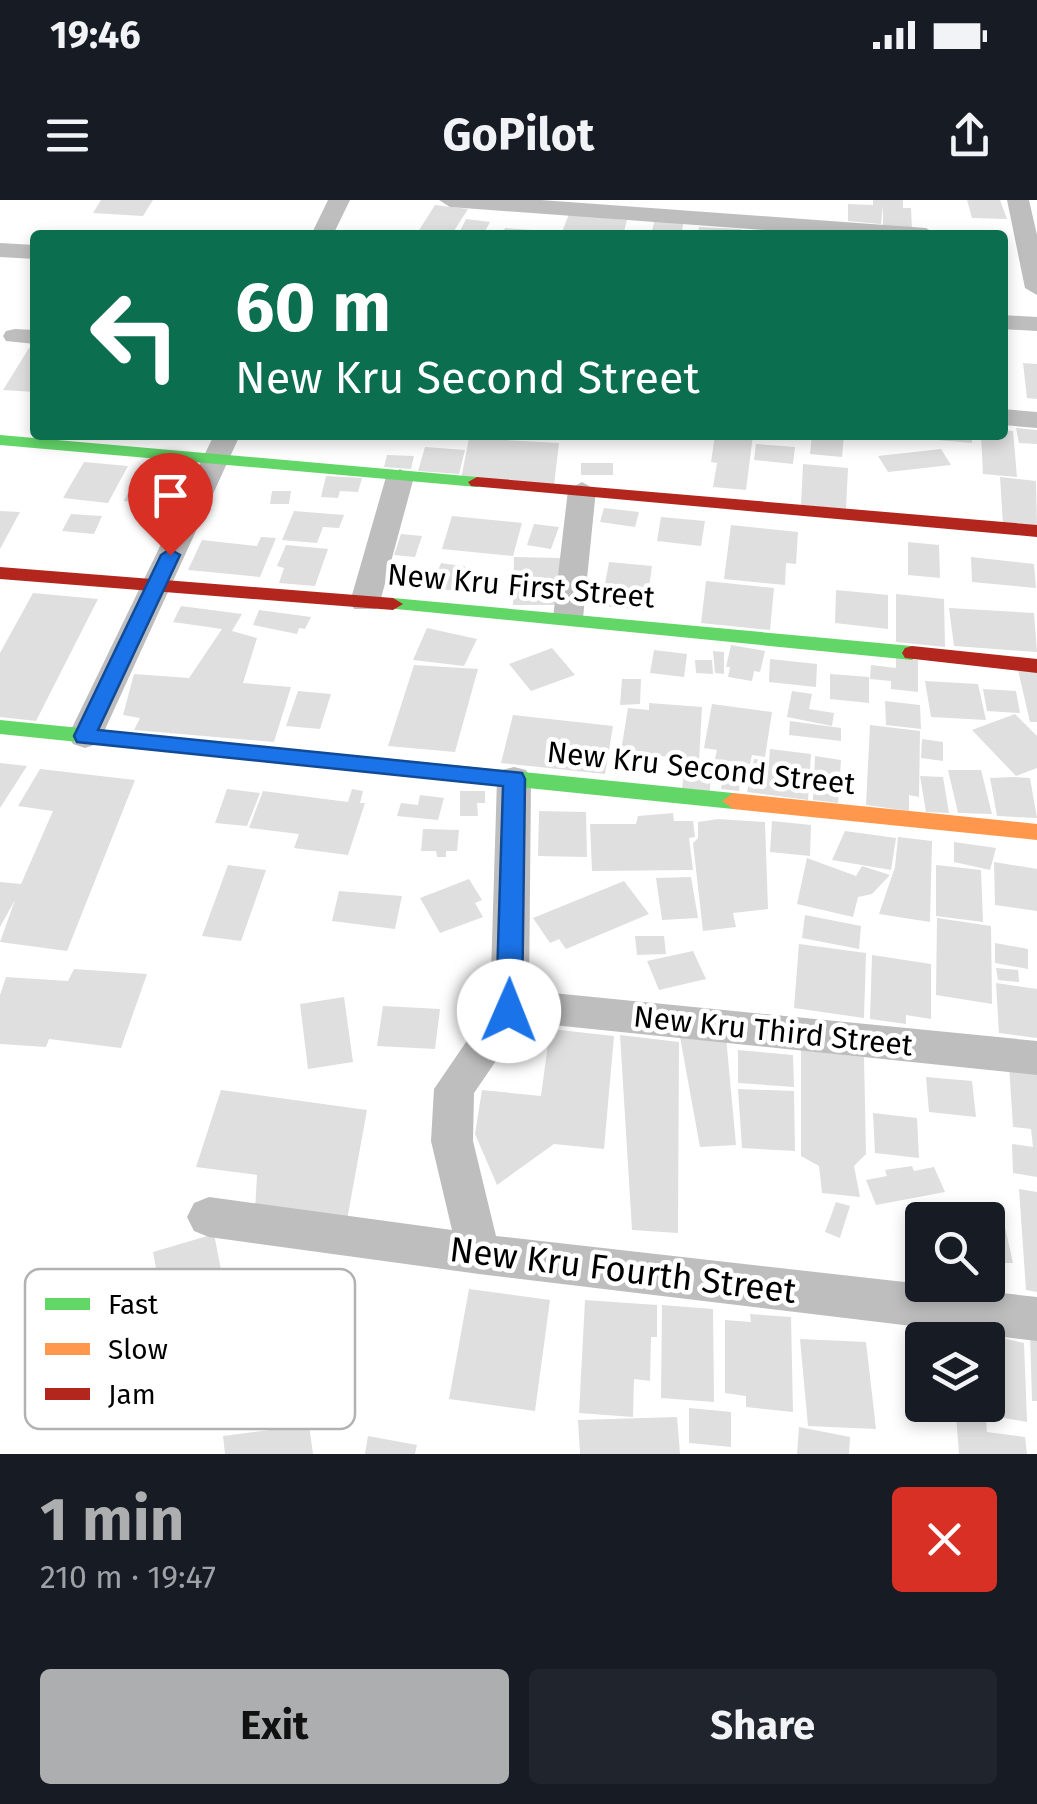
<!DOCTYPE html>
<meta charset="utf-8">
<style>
:root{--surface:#171b24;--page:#20242c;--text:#f1f3f6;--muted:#9ea1a6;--accent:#adaeaf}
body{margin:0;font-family:"Fira Sans",sans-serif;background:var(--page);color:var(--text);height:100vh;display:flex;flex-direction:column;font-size:38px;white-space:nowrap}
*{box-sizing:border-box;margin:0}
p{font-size:32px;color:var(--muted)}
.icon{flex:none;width:55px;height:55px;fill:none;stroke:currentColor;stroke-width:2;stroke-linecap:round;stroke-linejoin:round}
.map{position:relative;height:1254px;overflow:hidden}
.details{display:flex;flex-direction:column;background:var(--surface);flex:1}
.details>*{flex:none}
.top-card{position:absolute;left:30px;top:30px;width:978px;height:210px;border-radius:10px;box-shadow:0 5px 15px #0003;background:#0b6e4f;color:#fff;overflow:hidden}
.controls{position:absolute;left:905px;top:1002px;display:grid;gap:20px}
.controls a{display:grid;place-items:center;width:100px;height:100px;border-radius:10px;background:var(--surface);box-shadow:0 5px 15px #0003;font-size:50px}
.pin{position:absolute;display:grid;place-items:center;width:85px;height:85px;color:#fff;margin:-102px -42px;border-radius:50% 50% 50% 0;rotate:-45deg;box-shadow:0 0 10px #0007}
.pin .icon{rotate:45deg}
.me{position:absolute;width:110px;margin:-55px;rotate:1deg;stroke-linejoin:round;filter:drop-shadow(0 0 8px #0008)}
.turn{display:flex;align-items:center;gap:35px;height:210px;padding:0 40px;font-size:45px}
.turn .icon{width:130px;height:130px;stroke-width:2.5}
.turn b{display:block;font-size:70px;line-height:85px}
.round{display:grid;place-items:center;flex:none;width:105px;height:105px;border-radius:10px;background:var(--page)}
.overview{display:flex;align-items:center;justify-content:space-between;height:170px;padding:0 40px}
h1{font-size:60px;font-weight:700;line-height:75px;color:var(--accent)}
.primary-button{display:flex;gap:20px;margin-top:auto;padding:20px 40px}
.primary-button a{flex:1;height:115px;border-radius:10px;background:var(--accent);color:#111;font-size:40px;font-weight:700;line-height:115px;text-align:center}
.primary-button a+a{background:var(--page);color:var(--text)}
.status{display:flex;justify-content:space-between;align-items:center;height:70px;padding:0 50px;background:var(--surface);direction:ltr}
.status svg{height:28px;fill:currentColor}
header{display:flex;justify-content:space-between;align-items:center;height:130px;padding:0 40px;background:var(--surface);font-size:45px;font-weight:700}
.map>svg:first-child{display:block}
.building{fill:#dfdfdf}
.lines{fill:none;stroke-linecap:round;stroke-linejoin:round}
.street{fill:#bebebe;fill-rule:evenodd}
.fast{fill:#63d668;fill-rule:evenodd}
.slow{fill:#ff974d;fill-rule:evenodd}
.jam{fill:#b3261e;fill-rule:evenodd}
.route{fill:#1a73e8;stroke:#114b97;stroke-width:2.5}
.labels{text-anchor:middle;stroke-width:9;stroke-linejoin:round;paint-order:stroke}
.street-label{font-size:30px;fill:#000;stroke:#fff}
.near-street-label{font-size:35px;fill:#000;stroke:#fff}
.key{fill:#fff;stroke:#b2b2b2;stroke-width:2.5}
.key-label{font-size:28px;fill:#000}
</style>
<div class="status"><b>19:46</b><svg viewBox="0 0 49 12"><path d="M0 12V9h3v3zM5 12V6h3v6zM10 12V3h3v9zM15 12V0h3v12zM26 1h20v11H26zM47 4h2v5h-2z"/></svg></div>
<header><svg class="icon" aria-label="menu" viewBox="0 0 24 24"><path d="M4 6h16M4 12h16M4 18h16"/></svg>GoPilot<svg class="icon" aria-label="share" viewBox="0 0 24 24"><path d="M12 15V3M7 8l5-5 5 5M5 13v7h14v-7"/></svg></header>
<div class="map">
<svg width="1037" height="1254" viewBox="0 0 1037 1254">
<rect width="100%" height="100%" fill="#fff"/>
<path class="building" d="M 101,0 L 153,0 L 143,16 L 93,13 Z
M 873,0 L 903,0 L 903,8 L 911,8 L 912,29 L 883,27 L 883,5 L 881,24 L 848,21 L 848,4 L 873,5 Z
M 967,0 L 1000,0 L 1007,19 L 972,18 Z
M 435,5 L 468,9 L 454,31 L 440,30 L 436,35 L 416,35 Z
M 569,14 L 627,20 L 623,35 L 562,32 Z
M 466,19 L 490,22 L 484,33 L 460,31 Z
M 655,19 L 684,21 L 681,35 L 651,35 Z
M 699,27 L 741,29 L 741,35 L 698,35 Z
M 505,28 L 545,31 L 544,35 L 502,35 Z
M 29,148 L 35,148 L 35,192 L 3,190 Z
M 1023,163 L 1037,164 L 1037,199 L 1027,198 Z
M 1016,228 L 1037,230 L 1037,244 L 1019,243 Z
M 1002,230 L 1013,231 L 1017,277 L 983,274 L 981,235 L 1002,235 Z
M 715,235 L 753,235 L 746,290 L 713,287 L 717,263 L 711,262 Z
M 812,235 L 844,235 L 842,257 L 810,254 Z
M 926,235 L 972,235 L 972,243 L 926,239 Z
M 469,238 L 559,243 L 554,285 L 461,279 Z
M 756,244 L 795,247 L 793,264 L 754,260 Z
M 425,247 L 465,250 L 459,274 L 418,271 Z
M 941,249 L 951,265 L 888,272 L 878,256 Z
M 387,255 L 414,256 L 411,269 L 384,267 Z
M 84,262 L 128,266 L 108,303 L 63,298 Z
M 581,263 L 613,263 L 613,275 L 581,275 Z
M 803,264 L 848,268 L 846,309 L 801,305 Z
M 143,272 L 167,274 L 154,303 L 124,301 L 128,293 L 134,293 Z
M 326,276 L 362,278 L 358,292 L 340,291 L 338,298 L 321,297 Z
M 1000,277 L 1036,281 L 1037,328 L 1003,325 Z
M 272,291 L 291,291 L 289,304 L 270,304 Z
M 604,308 L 639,312 L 635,327 L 600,322 Z
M 0,311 L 20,312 L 0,349 Z
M 294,311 L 344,315 L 339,328 L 323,327 L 317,343 L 282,340 Z
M 71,314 L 102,316 L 94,334 L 62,331 Z
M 452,316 L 522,323 L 513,356 L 442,349 Z
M 661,317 L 705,321 L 701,346 L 657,341 Z
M 534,324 L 559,327 L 551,349 L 527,345 Z
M 731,325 L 798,332 L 796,364 L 786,363 L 785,385 L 724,379 Z
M 401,334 L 422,336 L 415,357 L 394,355 Z
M 261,337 L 276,338 L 260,377 L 188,370 L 202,340 L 257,346 Z
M 908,342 L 939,345 L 940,378 L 908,375 Z
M 286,345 L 328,349 L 315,386 L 279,383 L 284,368 L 277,366 Z
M 514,357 L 561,358 L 561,405 L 513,405 Z
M 971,357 L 1034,364 L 1036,388 L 972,382 Z
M 609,362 L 652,366 L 646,410 L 601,406 Z
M 441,363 L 468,367 L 458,391 L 431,388 Z
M 706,381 L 774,388 L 770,430 L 701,423 Z
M 836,390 L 888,395 L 888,429 L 835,423 Z
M 33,393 L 98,399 L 36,521 L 0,517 L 0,453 Z
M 896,394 L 944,399 L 945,447 L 896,442 Z
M 181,406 L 242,414 L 232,431 L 257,438 L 243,483 L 291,487 L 274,542 L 134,530 L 140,518 L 123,515 L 134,474 L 189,478 L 222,429 L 173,422 Z
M 949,408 L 1034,413 L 1037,452 L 954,446 Z
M 259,410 L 311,417 L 305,429 L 299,428 L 297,434 L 253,425 Z
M 427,428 L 477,439 L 464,466 L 413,460 Z
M 731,445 L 765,451 L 760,472 L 754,471 L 752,481 L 728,477 L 730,467 L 726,467 Z
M 552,448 L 575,475 L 531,491 L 509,464 Z
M 654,450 L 687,454 L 684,477 L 650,473 Z
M 713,451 L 724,452 L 724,474 L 715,473 Z
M 896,457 L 918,460 L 918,492 L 891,489 L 891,481 L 870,479 L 871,465 L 896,468 Z
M 770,459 L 817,464 L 816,487 L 769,482 Z
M 695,460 L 712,460 L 713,474 L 696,473 Z
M 414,465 L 478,469 L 455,552 L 388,546 Z
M 1018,470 L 1037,471 L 1037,522 L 1030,522 Z
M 830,474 L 869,477 L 869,503 L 830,499 Z
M 622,479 L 641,479 L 640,504 L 620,505 Z
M 925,481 L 978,484 L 986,520 L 931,517 Z
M 983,489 L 1016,491 L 1020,513 L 987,511 Z
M 298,491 L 331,494 L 320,529 L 286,526 Z
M 792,491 L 812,494 L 809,509 L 834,513 L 832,526 L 787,517 Z
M 885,501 L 920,505 L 921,529 L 886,525 Z
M 649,503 L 702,507 L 699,561 L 621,551 L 628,508 L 649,510 Z
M 712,504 L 772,512 L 765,557 L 752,555 L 750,564 L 715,559 L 717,550 L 704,548 Z
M 1015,514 L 1037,536 L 1037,568 L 1016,576 L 972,530 Z
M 513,515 L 613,526 L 605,574 L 501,563 Z
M 790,521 L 841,528 L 841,541 L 789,535 Z
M 870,525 L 920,531 L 919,597 L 909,595 L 909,611 L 866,605 Z
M 922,539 L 943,542 L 943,561 L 921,558 Z
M 770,549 L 811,554 L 808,600 L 747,592 L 754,559 L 769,561 Z
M 815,556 L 841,560 L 838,603 L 813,600 Z
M 0,563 L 27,566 L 0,608 Z
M 685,565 L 711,568 L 710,591 L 682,588 Z
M 40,569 L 135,580 L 67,751 L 0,742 L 15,700 L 0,727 L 0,682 L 21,684 L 53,611 L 18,606 Z
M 724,569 L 741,571 L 739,591 L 721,589 Z
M 948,570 L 981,570 L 992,614 L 958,613 Z
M 920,576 L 943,577 L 949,613 L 926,612 Z
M 1012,577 L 1030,578 L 1037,618 L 997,616 L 990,578 Z
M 227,589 L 260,593 L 247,626 L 215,623 Z
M 352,589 L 363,591 L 360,603 L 365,603 L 348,655 L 294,648 L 299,634 L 249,628 L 263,591 L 348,602 Z
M 460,591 L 485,591 L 485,603 L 477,603 L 478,616 L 460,616 Z
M 420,595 L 444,598 L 438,620 L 397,616 L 401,603 L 418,605 Z
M 539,611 L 586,612 L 587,657 L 538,656 Z
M 673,613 L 674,621 L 693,621 L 695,637 L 689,638 L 693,670 L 592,671 L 590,624 L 636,624 L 638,616 Z
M 718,619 L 765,622 L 768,709 L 733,713 L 736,727 L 703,731 L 693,643 L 698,638 L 698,622 Z
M 772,621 L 811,625 L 810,656 L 770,652 Z
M 423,629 L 459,630 L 457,651 L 446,651 L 446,657 L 437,657 L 436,651 L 421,651 Z
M 845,631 L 896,638 L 891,670 L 832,660 Z
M 898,637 L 932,641 L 930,722 L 879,714 L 895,667 Z
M 954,642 L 996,648 L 990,670 L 954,662 Z
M 807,658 L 856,676 L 862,666 L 890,675 L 872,694 L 858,697 L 853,717 L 797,704 Z
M 994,662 L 1037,669 L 1037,711 L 995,705 Z
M 228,665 L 266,670 L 241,741 L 202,736 Z
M 936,665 L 981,670 L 983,722 L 936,716 Z
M 691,677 L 698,718 L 662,720 L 656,678 Z
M 469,679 L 482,700 L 475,703 L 483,717 L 440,733 L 420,698 Z
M 624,681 L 649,714 L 566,749 L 559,739 L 550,743 L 533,718 Z
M 339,691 L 402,696 L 395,729 L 332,721 Z
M 805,715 L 861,726 L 859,749 L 802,738 Z
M 937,718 L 991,726 L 992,804 L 936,795 Z
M 635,736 L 664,736 L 666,754 L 637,755 Z
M 995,743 L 1028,749 L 1028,769 L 995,763 Z
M 799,744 L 866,753 L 864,818 L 794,808 Z
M 693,751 L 706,779 L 659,790 L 647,761 Z
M 872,755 L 931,764 L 931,819 L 906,815 L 906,824 L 870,819 Z
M 996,768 L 1018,770 L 1019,782 L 998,780 Z
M 74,769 L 147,774 L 121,848 L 49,839 L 46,847 L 0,844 L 0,795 L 6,777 L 68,781 Z
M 996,783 L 1037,789 L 1037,838 L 999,833 Z
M 344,797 L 353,862 L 308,869 L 300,804 Z
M 383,806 L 440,809 L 435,849 L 377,846 Z
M 550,829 L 614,836 L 604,949 L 554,944 L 497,985 L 475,934 L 482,890 L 541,896 Z
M 620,835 L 679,842 L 678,1033 L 632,1030 Z
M 680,837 L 726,837 L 736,945 L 700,947 Z
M 738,850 L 793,855 L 794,887 L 738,883 Z
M 801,850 L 864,857 L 866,954 L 854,966 L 860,997 L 822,993 L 819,966 L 801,956 Z
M 1009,865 L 1037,869 L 1037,977 L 1013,973 L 1012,944 L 1033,947 L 1031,929 L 1013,927 Z
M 926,877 L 972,881 L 976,917 L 929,912 Z
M 738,889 L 794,891 L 795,951 L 742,948 Z
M 221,890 L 367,910 L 347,1020 L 255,1011 L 257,975 L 196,967 Z
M 873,913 L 917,918 L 919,958 L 875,953 Z
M 912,966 L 914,971 L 934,967 L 945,992 L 876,1005 L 866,980 L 887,976 L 885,970 Z
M 1019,989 L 1037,992 L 1037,1092 L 1026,1090 Z
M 836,1002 L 850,1006 L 840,1038 L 825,1032 Z
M 948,1005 L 1000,1005 L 1013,1063 L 988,1063 L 988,1020 L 951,1020 Z
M 214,1034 L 226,1095 L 284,1082 L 307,1161 L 310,1185 L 227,1199 L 209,1100 L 195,1104 L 191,1081 L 160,1090 L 153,1052 Z
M 469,1089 L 550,1100 L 535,1211 L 449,1199 Z
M 585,1100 L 657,1105 L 657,1137 L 651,1137 L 650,1181 L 634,1179 L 633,1217 L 579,1213 Z
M 662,1105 L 713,1109 L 714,1202 L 661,1198 Z
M 750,1114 L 791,1117 L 793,1212 L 746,1207 L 746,1196 L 725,1193 L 725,1120 L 751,1122 Z
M 946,1125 L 1024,1143 L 1027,1222 L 965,1211 L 964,1205 L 988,1205 L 988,1140 L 946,1140 Z
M 1030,1135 L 1037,1136 L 1037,1201 L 1032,1201 Z
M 800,1139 L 866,1142 L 876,1229 L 808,1226 Z
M 689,1208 L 731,1212 L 731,1247 L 689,1243 Z
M 956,1215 L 986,1218 L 987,1232 L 1025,1237 L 1027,1254 L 959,1254 Z
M 677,1217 L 680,1254 L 580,1254 L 578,1220 Z
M 309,1225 L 313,1254 L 225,1254 L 223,1236 Z
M 799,1227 L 850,1237 L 849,1254 L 797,1254 Z
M 368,1236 L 417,1245 L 415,1254 L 365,1254 Z"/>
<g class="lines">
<path class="street" d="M 328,0 L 350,0 L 333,35 L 311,35 Z
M 439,0 L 541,0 L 926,28 L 937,35 L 833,35 L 450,7 Z
M 1007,0 L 1029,0 L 1037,35 L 1037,95 L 1025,88 Z
M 0,43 L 35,45 L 35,59 L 0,57 Z
M 1002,115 L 1037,117 L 1037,131 L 1002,129 Z
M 15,129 L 35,130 L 35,144 L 6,141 L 3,136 L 6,131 Z
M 1002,209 L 1037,212 L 1037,228 L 1002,225 Z
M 214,235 L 240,235 L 102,536 L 97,544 L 85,548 L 73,544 L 68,536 Z
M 400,269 L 414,277 L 380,402 L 376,409 L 354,409 L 350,402 L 386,277 Z
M 582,282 L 596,290 L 583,418 L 579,425 L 557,425 L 553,418 L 568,290 Z
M 514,567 L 526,570 L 531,579 L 529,794 L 553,793 L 1037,841 L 1037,875 L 553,825 L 520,826 L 474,893 L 473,941 L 496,1036 L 1037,1097 L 1037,1141 L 479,1074 L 209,1037 L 194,1031 L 187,1017 L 194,1003 L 209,997 L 452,1030 L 431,941 L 434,889 L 490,807 L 497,579 L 502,570 Z"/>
<path class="fast" d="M 0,235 L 477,277 L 486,282 L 477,287 L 0,245 Z
M 393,398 L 912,446 L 922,453 L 912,460 L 386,408 L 383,404 Z
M 0,520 L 733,593 L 744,601 L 733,609 L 0,534 Z"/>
<path class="slow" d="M 733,593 L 1037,624 L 1037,640 L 733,609 L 722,601 Z"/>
<path class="jam" d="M 477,277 L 1037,325 L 1037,337 L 471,286 L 468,282 Z
M 0,367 L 393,398 L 403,404 L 393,410 L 0,379 Z
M 912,446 L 1037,459 L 1037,473 L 905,458 L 902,453 L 905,448 Z"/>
</g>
<path class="route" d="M 170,349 L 180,355 L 98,530 L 522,573 L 525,579 L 522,811 L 518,818 L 509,821 L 500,818 L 496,811 L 503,586 L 77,542 L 74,536 L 161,355 Z"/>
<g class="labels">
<g class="street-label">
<text transform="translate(521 386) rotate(5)" y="10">New Kru First Street</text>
<text transform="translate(701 568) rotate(6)" y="10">New Kru Second Street</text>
<text transform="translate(773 831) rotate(6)" y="10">New Kru Third Street</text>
</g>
<g class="near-street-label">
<text transform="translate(623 1070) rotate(7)" y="12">New Kru Fourth Street</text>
</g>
</g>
<rect x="25" y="1069" width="330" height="160" rx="15" class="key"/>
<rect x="45" y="1098" width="45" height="12" fill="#63d668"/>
<rect x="45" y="1143" width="45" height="12" fill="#ff974d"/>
<rect x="45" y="1188" width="45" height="12" fill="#b3261e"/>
<g class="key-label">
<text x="108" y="1114">Fast</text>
<text x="108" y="1159">Slow</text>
<text x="108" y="1204">Jam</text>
</g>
</svg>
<div class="controls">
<a><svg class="icon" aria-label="search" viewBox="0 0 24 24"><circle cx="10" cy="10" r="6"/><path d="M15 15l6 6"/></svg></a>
<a><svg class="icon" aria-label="layers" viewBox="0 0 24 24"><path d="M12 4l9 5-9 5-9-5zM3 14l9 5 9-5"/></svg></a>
</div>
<div class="pin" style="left:170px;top:355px;background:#d93025"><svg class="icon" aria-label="arrive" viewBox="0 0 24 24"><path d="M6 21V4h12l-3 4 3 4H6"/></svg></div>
<svg class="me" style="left:509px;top:811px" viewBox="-20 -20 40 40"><circle r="19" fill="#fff"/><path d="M0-13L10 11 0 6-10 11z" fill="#1a73e8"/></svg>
<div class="top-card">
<div class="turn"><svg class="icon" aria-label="left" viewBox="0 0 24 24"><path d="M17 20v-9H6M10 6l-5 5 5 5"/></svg><div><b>60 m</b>New Kru Second Street</div></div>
</div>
</div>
<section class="details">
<div class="overview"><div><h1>1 min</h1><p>210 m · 19:47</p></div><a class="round" style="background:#d93025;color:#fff"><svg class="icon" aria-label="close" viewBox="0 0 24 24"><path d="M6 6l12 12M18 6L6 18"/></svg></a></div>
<div class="primary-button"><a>Exit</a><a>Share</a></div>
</section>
